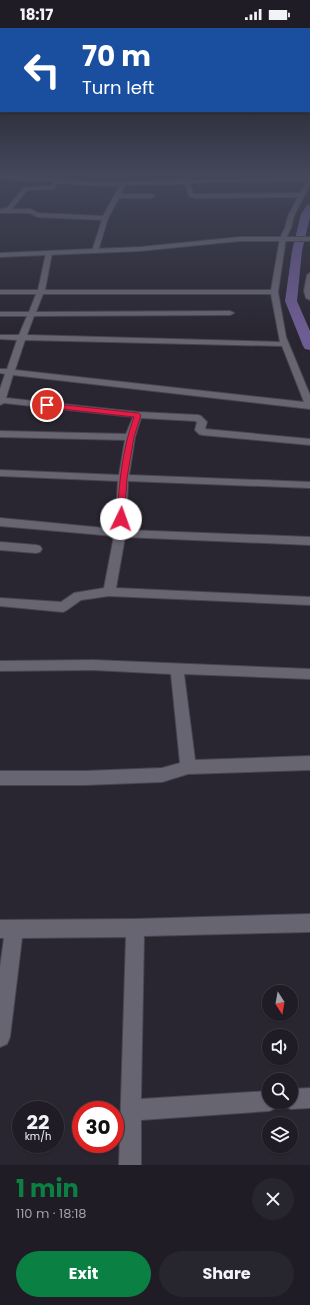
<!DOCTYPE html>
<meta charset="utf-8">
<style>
:root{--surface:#1f1c25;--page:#27252d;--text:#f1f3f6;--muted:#a1a1a7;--line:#3c3a42;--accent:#0b8043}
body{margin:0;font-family:Poppins,sans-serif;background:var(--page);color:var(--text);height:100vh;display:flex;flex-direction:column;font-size:15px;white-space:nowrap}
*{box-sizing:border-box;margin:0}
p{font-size:13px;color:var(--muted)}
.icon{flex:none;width:22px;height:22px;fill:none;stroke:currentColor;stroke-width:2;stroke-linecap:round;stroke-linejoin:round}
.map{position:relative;height:1137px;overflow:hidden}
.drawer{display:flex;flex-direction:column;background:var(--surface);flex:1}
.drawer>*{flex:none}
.top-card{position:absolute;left:0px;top:0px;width:310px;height:84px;box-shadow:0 1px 3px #0004,0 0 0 1px var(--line);background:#1a4fa0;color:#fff;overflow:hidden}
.needle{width:26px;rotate:169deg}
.fabs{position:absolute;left:262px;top:957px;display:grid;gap:8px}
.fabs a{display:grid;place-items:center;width:36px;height:36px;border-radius:50%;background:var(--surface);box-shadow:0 1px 3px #0004,0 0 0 1px var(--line);font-size:20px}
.speed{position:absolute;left:12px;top:1073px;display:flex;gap:8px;font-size:20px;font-weight:700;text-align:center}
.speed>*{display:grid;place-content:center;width:52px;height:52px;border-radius:50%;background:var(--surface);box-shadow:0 1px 3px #0004,0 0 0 1px var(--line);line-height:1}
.speed small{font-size:10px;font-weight:400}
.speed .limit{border:6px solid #d22;background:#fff;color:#111}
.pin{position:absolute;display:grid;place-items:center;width:34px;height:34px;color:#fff;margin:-17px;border:2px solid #fff;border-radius:50%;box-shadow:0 1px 4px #0007}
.me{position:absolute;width:44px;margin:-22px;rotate:3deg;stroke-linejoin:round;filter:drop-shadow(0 0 3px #0008)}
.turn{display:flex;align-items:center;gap:14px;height:84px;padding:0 16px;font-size:18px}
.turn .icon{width:52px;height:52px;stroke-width:2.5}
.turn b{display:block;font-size:28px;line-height:34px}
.round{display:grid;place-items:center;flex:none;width:42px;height:42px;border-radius:21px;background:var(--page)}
.head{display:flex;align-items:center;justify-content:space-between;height:68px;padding:0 16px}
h1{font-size:24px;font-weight:700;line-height:30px;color:var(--accent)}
.primary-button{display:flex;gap:8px;margin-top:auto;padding:8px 16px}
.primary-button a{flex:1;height:46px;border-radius:24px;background:var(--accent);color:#fff;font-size:16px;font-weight:700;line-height:46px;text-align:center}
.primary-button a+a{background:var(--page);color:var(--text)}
.status{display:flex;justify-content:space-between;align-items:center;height:28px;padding:0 20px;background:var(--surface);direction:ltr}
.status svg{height:11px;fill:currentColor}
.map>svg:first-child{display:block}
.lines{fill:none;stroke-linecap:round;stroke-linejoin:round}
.canal{fill:#6e5d94;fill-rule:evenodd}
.minor-casing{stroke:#48454e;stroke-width:2}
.tertiary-casing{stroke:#48454e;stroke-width:2}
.minor{fill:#686572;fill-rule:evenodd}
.tertiary{fill:#686572;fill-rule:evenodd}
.route{fill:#e11d48;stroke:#92132f}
</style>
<div class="status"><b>18:17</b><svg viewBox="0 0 49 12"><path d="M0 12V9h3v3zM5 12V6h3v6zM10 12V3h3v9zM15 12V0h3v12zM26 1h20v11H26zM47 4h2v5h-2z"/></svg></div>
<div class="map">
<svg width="310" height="1137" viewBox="0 0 310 1137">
<rect width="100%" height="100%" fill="#292631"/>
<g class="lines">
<path class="canal" d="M 310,176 L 310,189 L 302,223 L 297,273 L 310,303 L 310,322 L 305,321 L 303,318 L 285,273 L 292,223 L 301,186 L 307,177 Z"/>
<g class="minor-casing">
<path id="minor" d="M 0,147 L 100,154 L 310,149 L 310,156 L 294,188 L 291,200 L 286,210 L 278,264 L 286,309 L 310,367 L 310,381 L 13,347 L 6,370 L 138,384 L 198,387 L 201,388 L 207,394 L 205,401 L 310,411 L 310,417 L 202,407 L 199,406 L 195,402 L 197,394 L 195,393 L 141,390 L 135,409 L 129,447 L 310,454 L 310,460 L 128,453 L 126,502 L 310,509 L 310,517 L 125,509 L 116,560 L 310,569 L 310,577 L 109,568 L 81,572 L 67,582 L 63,584 L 0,578 L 0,570 L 61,574 L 74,565 L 104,560 L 114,508 L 0,498 L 0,490 L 115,501 L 118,453 L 0,448 L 0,442 L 119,447 L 125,412 L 0,409 L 0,403 L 126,406 L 133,389 L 4,375 L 0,377 L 0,361 L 5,346 L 0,345 L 0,341 L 7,341 L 17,312 L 0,311 L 0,307 L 19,307 L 27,288 L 0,288 L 0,284 L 29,284 L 36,266 L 0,266 L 0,262 L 38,262 L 46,225 L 49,223 L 52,225 L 45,262 L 271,262 L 280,210 L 285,200 L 288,188 L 298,169 L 195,170 L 189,168 L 185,156 L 126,157 L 121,166 L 152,166 L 155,168 L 152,170 L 119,170 L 108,190 L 98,223 L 95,225 L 92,223 L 102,192 L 37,189 L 30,185 L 0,185 L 0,181 L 7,180 L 23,160 L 51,158 L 54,154 L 0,151 ZM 307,153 L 300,165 L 195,166 L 193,166 L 190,155 ZM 59,155 L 100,158 L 120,157 L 103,188 L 38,185 L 31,181 L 12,181 L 27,162 L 53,161 ZM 43,266 L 271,266 L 280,314 L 27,307 L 34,288 L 230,287 L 234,285 L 230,283 L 36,284 ZM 25,312 L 282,318 L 304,374 L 15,342 Z
M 310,245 L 310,272 L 306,270 L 304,263 L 307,247 Z
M 0,514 L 36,517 L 40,518 L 42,521 L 40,524 L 36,525 L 0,522 Z
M 93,632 L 310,641 L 310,651 L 184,646 L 195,732 L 310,728 L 310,742 L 188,746 L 162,754 L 85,757 L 0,757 L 0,743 L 85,743 L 162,740 L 180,735 L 171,646 L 93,642 L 0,643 L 0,633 Z
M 310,886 L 310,904 L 144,908 L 141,1071 L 269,1063 L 269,1074 L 279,1074 L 276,1080 L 269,1083 L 141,1092 L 141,1137 L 119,1137 L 126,909 L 22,910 L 10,1009 L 7,1016 L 0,1019 L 0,939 L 4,910 L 0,910 L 0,892 L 135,891 Z
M 310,1060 L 310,1080 L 291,1081 L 284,1078 L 282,1074 L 291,1074 L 291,1061 Z"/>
</g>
<g class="tertiary-casing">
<path id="tertiary" d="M 240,209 L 310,209 L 310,213 L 240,213 L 140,223 L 0,229 L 0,225 L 140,219 Z"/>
</g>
<use href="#minor" class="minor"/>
<use href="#tertiary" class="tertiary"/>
</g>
<linearGradient id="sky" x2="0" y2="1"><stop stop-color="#17151b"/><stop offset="0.48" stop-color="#43475a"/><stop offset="1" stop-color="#43475a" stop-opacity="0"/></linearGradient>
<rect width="310" height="305" fill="url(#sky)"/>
<path class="route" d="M 47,375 L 138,385 L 141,387 L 134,409 L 127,450 L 124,493 L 121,494 L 117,491 C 119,456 122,422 134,389 L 44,379 L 43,377 Z"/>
</svg>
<div class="fabs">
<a><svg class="needle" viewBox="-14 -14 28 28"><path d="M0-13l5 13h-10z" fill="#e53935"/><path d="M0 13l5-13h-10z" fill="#a1a1a7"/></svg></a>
<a><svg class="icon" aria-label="sound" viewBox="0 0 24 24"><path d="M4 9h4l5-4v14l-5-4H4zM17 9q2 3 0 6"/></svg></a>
<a><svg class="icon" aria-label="search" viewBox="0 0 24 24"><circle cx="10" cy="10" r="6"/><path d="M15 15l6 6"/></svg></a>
<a><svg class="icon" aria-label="layers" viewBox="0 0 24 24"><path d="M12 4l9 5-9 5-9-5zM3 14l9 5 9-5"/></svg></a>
</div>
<div class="speed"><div>22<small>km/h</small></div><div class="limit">30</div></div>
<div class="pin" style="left:47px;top:377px;background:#d93025"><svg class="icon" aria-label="arrive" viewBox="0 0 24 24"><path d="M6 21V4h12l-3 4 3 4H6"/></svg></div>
<svg class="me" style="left:121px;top:491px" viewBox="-20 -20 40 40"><circle r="19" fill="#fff"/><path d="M0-13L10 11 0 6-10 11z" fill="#e11d48"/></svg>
<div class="top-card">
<div class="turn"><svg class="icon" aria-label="left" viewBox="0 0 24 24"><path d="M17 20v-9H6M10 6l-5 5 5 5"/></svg><div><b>70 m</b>Turn left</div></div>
</div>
</div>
<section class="drawer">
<div class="head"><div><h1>1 min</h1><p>110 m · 18:18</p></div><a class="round"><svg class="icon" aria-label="close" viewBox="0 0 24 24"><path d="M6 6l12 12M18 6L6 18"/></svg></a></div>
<div class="primary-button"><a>Exit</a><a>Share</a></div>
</section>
